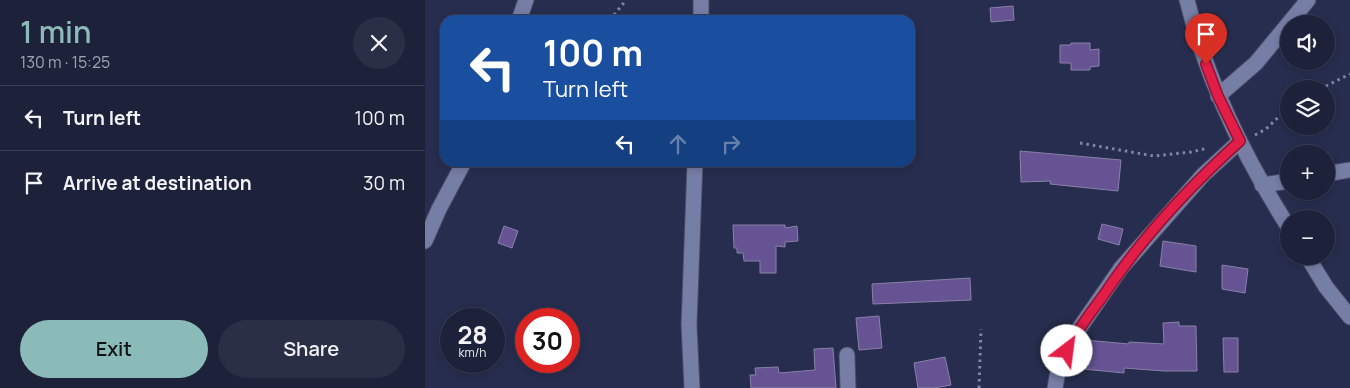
<!DOCTYPE html>
<meta charset="utf-8">
<style>
:root{--surface:#1d223a;--page:#2a2f45;--text:#f1f3f6;--muted:#a0a4af;--line:#3b3f54;--accent:#8bbbb9}
body{margin:0;font-family:Manrope,sans-serif;background:var(--page);color:var(--text);height:100vh;display:flex;flex-direction:column;font-size:19px;white-space:nowrap}
*{box-sizing:border-box;margin:0}
p{font-size:16px;color:var(--muted)}
.icon{flex:none;width:28px;height:28px;fill:none;stroke:currentColor;stroke-width:2;stroke-linecap:round;stroke-linejoin:round}
.map{position:relative;flex:1;overflow:hidden}
.panel{display:flex;flex-direction:column;background:var(--surface);width:425px}
.panel>*{flex:none}
.hud{position:absolute;left:15px;top:15px;width:475px;height:152px;border-radius:15px;box-shadow:0 2px 8px #0003,0 0 0 1px var(--line);background:#1a4fa0;color:#fff;overflow:hidden}
.buttons{position:absolute;left:855px;top:15px;display:grid;gap:10px}
.buttons a{display:grid;place-items:center;width:55px;height:55px;border-radius:50%;background:var(--surface);box-shadow:0 2px 8px #0003,0 0 0 1px var(--line);font-size:25px}
.speed{position:absolute;left:15px;top:308px;display:flex;gap:10px;font-size:25px;font-weight:700;text-align:center}
.speed>*{display:grid;place-content:center;width:65px;height:65px;border-radius:50%;background:var(--surface);box-shadow:0 2px 8px #0003,0 0 0 1px var(--line);line-height:1}
.speed small{font-size:12px;font-weight:400}
.speed .limit{border:8px solid #d22;background:#fff;color:#111}
.pin{position:absolute;display:grid;place-items:center;width:42px;height:42px;color:#fff;margin:-51px -21px;border-radius:50% 50% 50% 0;rotate:-45deg;box-shadow:0 0 5px #0007}
.pin .icon{rotate:45deg}
.me{position:absolute;width:55px;margin:-28px;rotate:30deg;stroke-linejoin:round;filter:drop-shadow(0 0 4px #0008)}
.turn{display:flex;align-items:center;gap:18px;height:105px;padding:0 20px;font-size:22px}
.turn .icon{width:65px;height:65px;stroke-width:2.5}
.turn b{display:block;font-size:35px;line-height:42px}
.lanes{display:flex;align-items:center;height:48px;padding:0 20px;background:#0003;justify-content:center;gap:25px;direction:ltr}
.lanes .off{opacity:.35}
.round{display:grid;place-items:center;flex:none;width:52px;height:52px;border-radius:26px;background:var(--page)}
.headline{display:flex;align-items:center;justify-content:space-between;height:85px;padding:0 20px}
h1{font-size:30px;font-weight:600;line-height:38px;color:var(--accent)}
.button{display:flex;gap:10px;margin-top:auto;padding:10px 20px}
.button a{flex:1;height:58px;border-radius:30px;background:var(--accent);color:#111;font-size:20px;font-weight:600;line-height:58px;text-align:center}
.button a+a{background:var(--page);color:var(--text)}
ul{padding:0;list-style:none}
li{display:flex;align-items:center;gap:15px;height:65px;padding:0 20px;border-top:1px solid var(--line)}
li div{flex:1}
li b{display:block;font-size:19px}
li em{font-style:normal}
main{display:flex;flex:1;min-height:0}
.map>svg:first-child{display:block}
.building{fill:#655393;stroke:#8a81a9}
.lines{fill:none;stroke-linecap:round;stroke-linejoin:round}
.street-casing{stroke:#464a67;stroke-width:17}
.path{stroke:#8288a3;stroke-width:3;stroke-dasharray:2.5 4;stroke-linecap:butt}
.street{stroke:#767ea5;stroke-width:15}
.route-casing{stroke:#92132f;stroke-width:12}
.route{stroke:#e11d48;stroke-width:9}
</style>
<main>
<section class="panel">
<div class="headline"><div><h1>1 min</h1><p>130 m · 15:25</p></div><a class="round"><svg class="icon" aria-label="close" viewBox="0 0 24 24"><path d="M6 6l12 12M18 6L6 18"/></svg></a></div>
<ul>
<li><svg class="icon" aria-label="left" viewBox="0 0 24 24"><path d="M17 20v-9H6M10 6l-5 5 5 5"/></svg><div><b>Turn left</b></div><em>100 m</em></li>
<li><svg class="icon" aria-label="arrive" viewBox="0 0 24 24"><path d="M6 21V4h12l-3 4 3 4H6"/></svg><div><b>Arrive at destination</b></div><em>30 m</em></li>
</ul>
<div class="button"><a>Exit</a><a>Share</a></div>
</section>
<div class="map">
<svg width="925" height="388" viewBox="0 0 925 388">
<rect width="100%" height="100%" fill="#272d4e"/>
<path class="building" d="M 588,6 L 589,20 L 566,22 L 565,8 Z
M 646,43 L 665,43 L 665,50 L 674,49 L 674,66 L 665,67 L 665,70 L 646,70 L 646,63 L 635,63 L 635,45 L 646,45 Z
M 595,151 L 696,160 L 693,191 L 625,184 L 626,181 L 596,182 Z
M 677,224 L 698,229 L 694,245 L 673,239 Z
M 308,225 L 360,225 L 360,228 L 372,226 L 373,241 L 360,242 L 360,247 L 351,246 L 351,273 L 335,273 L 335,261 L 319,261 L 318,253 L 312,253 L 312,248 L 309,248 Z
M 79,226 L 93,231 L 87,248 L 73,243 Z
M 738,241 L 771,246 L 771,272 L 735,266 Z
M 797,265 L 823,269 L 820,293 L 797,289 Z
M 545,278 L 546,300 L 448,304 L 447,284 Z
M 454,316 L 457,348 L 434,350 L 431,318 Z
M 754,322 L 754,326 L 771,326 L 772,371 L 739,371 L 699,368 L 699,373 L 658,369 L 660,340 L 704,344 L 704,342 L 739,344 L 738,323 Z
M 798,338 L 813,338 L 813,372 L 799,372 Z
M 408,348 L 411,388 L 326,388 L 325,375 L 331,375 L 330,368 L 353,367 L 354,373 L 390,370 L 389,349 Z
M 520,357 L 526,385 L 509,388 L 493,388 L 489,363 Z"/>
<g class="lines">
<g class="street-casing">
<path id="street" d="M 762,0 C 782,82 819,157 864,228
M 94,20 L 101,0
M 276,20 L 276,0
M 793,96 L 831,63 L 883,0
M 901,174 L 925,170
M 837,185 L 864,181
M 0,241 L 14,209 L 39,162
M 882,256 L 901,287 L 925,317
M 422,355 L 423,388
M 267,388 L 264,325 L 270,162
M 630,388 L 634,365 L 649,336 L 696,268 L 778,175 L 815,141"/>
</g>
<path class="path" d="M 185,20 L 201,0
M 895,89 L 925,74
M 830,135 L 841,129 L 864,107
M 655,143 L 729,156 L 766,152 L 783,148
M 554,388 L 556,329"/>
<use href="#street" class="street"/>
</g>
<g class="lines">
<g class="route-casing">
<path id="route" d="M 642,351 C 651,331 665,314 678,296 C 716,239 764,187 815,141 L 793,96 L 781,64"/>
</g>
<use href="#route" class="route"/>
</g>
</svg>
<div class="buttons">
<a><svg class="icon" aria-label="sound" viewBox="0 0 24 24"><path d="M4 9h4l5-4v14l-5-4H4zM17 9q2 3 0 6"/></svg></a>
<a><svg class="icon" aria-label="layers" viewBox="0 0 24 24"><path d="M12 4l9 5-9 5-9-5zM3 14l9 5 9-5"/></svg></a>
<a>+</a>
<a>−</a>
</div>
<div class="speed"><div>28<small>km/h</small></div><div class="limit">30</div></div>
<div class="pin" style="left:781px;top:64px;background:#d93025"><svg class="icon" aria-label="arrive" viewBox="0 0 24 24"><path d="M6 21V4h12l-3 4 3 4H6"/></svg></div>
<svg class="me" style="left:642px;top:351px" viewBox="-20 -20 40 40"><circle r="19" fill="#fff"/><path d="M0-13L10 11 0 6-10 11z" fill="#e11d48"/></svg>
<div class="hud">
<div class="turn"><svg class="icon" aria-label="left" viewBox="0 0 24 24"><path d="M17 20v-9H6M10 6l-5 5 5 5"/></svg><div><b>100 m</b>Turn left</div></div>
<div class="lanes"><svg class="icon" aria-label="left" viewBox="0 0 24 24"><path d="M17 20v-9H6M10 6l-5 5 5 5"/></svg><svg class="icon off" aria-label="ahead" viewBox="0 0 24 24"><path d="M12 20V5M6 11l6-6 6 6"/></svg><svg class="icon off" aria-label="right" viewBox="0 0 24 24"><path d="M7 20v-9h11M14 6l5 5-5 5"/></svg></div>
</div>
</div>
</main>
